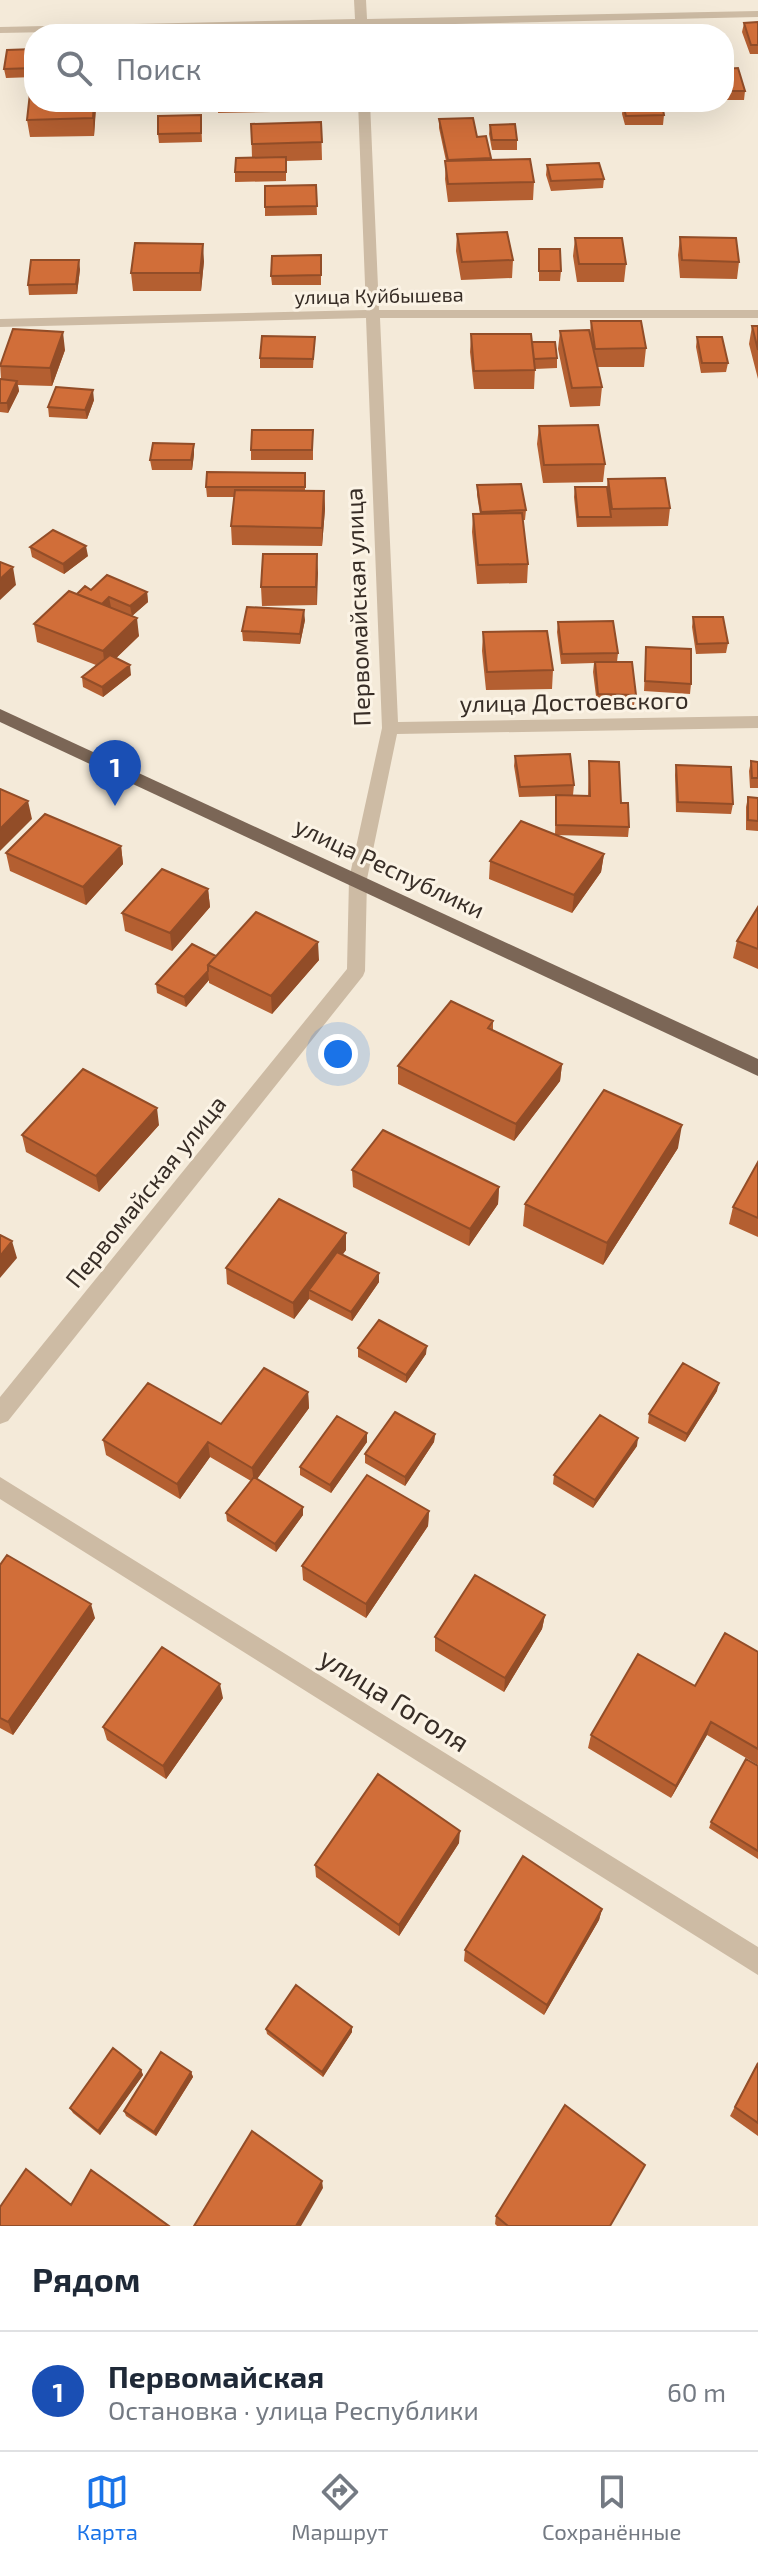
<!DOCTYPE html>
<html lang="ru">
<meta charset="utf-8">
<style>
body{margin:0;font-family:"Exo 2",sans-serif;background:#f6f6f7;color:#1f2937}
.you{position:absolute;left:338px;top:1054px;width:28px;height:28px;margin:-20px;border:6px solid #fff;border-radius:50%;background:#1a73e8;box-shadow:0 0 0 12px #1a73e833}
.badge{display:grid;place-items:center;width:52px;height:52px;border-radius:50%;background:#1a73e8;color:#fff;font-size:26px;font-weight:700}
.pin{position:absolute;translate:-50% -66px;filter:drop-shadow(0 2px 4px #0008)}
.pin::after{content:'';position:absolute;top:42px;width:28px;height:24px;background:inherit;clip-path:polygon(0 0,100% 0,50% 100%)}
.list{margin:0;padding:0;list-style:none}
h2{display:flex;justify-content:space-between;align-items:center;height:104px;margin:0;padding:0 32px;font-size:34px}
h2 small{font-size:26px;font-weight:400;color:#747a83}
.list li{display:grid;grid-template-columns:52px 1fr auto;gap:24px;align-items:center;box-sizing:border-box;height:120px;padding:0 32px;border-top:2px solid #e0e1e3}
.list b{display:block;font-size:30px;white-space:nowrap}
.list p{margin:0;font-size:26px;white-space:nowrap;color:#747a83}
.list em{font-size:26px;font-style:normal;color:#747a83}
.icon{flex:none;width:44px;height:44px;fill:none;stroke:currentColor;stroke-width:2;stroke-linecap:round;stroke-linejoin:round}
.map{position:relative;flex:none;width:758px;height:2226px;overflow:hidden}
.search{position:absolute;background:#fff;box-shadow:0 8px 32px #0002;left:24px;right:24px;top:24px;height:88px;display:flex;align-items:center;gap:20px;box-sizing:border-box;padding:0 28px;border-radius:32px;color:#747a83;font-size:30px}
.sheet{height:224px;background:#fff}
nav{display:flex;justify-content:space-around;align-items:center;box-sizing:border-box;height:112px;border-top:2px solid #e0e1e3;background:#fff;font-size:22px;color:#747a83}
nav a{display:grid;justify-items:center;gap:4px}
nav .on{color:#1a73e8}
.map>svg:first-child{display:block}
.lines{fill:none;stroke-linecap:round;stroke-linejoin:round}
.minor{fill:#cdbba4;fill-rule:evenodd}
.major{fill:#7b6656;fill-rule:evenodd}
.wall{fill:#b45f31}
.shaded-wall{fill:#924d28}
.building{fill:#d16e39;stroke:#924d28;stroke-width:2}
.labels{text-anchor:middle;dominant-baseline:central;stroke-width:6;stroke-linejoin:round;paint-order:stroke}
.far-street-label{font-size:20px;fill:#372d26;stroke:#fbf3e5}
.street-label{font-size:24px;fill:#372d26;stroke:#fbf3e5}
.near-street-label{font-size:28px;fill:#372d26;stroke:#fbf3e5}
</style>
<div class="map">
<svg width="758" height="2226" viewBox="0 0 758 2226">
<rect width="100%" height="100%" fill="#f4ead9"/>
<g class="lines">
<path class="minor" d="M354,0H366L367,19L758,11V17L367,26L368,34H356V26L0,33V27L355,19Z
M358,102H370L379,310H758V318H380L398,722L758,716V728L397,734L367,879L365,971L363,976L8,1421L0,1424V1397L347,969L349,879L382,728L366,318L0,327V319L366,310Z
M0,1477L758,1947V1975L0,1499Z"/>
<path class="major" d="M0,709L758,1059V1076L0,722Z"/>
</g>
<path class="wall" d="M758,22V54H750L742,32L744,23Z
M34,49V77L6,78L4,69Z
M724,69L745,91L744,100H724Z
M34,102H96L94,136L30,137L27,120Z
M218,102H272V112L218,113Z
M427,102H468L467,111L428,112Z
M623,105L664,115L663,125H625L622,114Z
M201,115L202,142L159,143L158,134Z
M439,119L477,137L491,158V160L534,182L533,200L448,202L445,179L446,161L439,128Z
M321,122L322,160L286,161V181L235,182V172L252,158L251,124Z
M490,125L517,140V150H492L489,134Z
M547,165L604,179L603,188L551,191L546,175Z
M316,185L317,215L265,216V186Z
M457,234L513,260L512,278L461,280L456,251Z
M680,237L739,262L737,279L680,278L678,255Z
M575,238L626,264L624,282H577L573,256Z
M539,249L561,271L560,281H539Z
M321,255V285H272L271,276Z
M204,261L201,291H133L131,273Z
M80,269L77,294L29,295L28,285Z
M591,321L646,348L644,367H597L602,387L600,406L570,407L558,349L560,331L590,334Z
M752,326H758V379L749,344Z
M471,334L532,342L557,358V368L535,369L534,389H474L470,352Z
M315,337L313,368H260V358Z
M697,337L728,363L726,372L701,373L696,347Z
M65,350L52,386L18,385L19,391L8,413L0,412V379H1L0,363Z
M94,400L87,419L49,417L48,407Z
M539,426L605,464L603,482L543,483L537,444Z
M313,430V460H251V450Z
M194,454L192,470H152L150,460Z
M305,473V491H324L325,509L322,546L232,545L231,526L235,497H207L206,487Z
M608,479L670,508L668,526L577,527L574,497L575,487H607Z
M477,485L526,510L525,520H522L528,564L527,583L477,584L472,532L473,514H480L477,495Z
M30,547L88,556L64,574L32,557Z
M317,554V605L262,606L261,587Z
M91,590L147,592L148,602L132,616L139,636L116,658L131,675L103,697L83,687L82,677L96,665L37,642L34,624L77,594Z
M693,617L728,643L726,653L696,654L692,627Z
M305,620L300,644L243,641L242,631Z
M558,622L618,653L617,662L636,695L634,705L597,704L593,672L594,663L561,664L557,632Z
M483,632L553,670L552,689L486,690L482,651Z
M646,647L691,684L690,694L644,691Z
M515,756L574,785L573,795L588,796L589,761L621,803L629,827L628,837L555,835L556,796L519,797L514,766Z
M751,761L758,762V788H750L749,771Z
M676,765L733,804L731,814L676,812L675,775Z
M748,797L758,798V831L746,830V807Z
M121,846L123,864L86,905L10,871L6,853Z
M604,854L601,872L572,913L489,879L490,861Z
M208,889L210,907L172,951L125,931L122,913Z
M758,907V969L733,958L737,941Z
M216,956L319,960L272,1014L209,983V980L186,1007L157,993L156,984Z
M493,1021V1030L562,1064L560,1081L514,1141L398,1084V1066Z
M159,1125L99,1192L26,1152L22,1135Z
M678,1148L603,1265L523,1226L525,1204Z
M758,1162V1237L729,1224L733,1207Z
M352,1170L499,1187L498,1204L469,1246L353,1187Z
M346,1250L342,1255L379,1282L352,1321L309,1299L294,1319L227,1284L226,1268Z
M358,1348L426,1354L406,1383L358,1357Z
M717,1391L685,1442L648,1423L649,1414Z
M308,1392L309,1408L257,1479L303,1515L276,1552L227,1521L226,1513L251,1481L210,1457L180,1499L106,1455L103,1440L221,1424Z
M367,1433V1442L331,1493L300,1475V1467Z
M435,1434L434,1442L405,1486L365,1463V1454Z
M637,1446L593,1508L553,1484L554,1475Z
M429,1511L428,1526L366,1618L303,1580L302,1566Z
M0,1565L95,1618L13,1735L0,1728Z
M545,1615L542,1629L504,1692L435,1651V1637Z
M758,1652V1765L707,1735L671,1798L588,1748L591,1735L695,1686Z
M223,1698L166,1779L107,1740L103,1727Z
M758,1766V1859L709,1828L711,1822Z
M459,1843L399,1936L316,1877L315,1865Z
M602,1909L599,1920L544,2015L464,1961L465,1950Z
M352,2027V2032L323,2077L267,2034L266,2029Z
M758,2062V2136L730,2116Z
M141,2070L143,2075L100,2135L73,2113L70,2108Z
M191,2072L193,2077L156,2136L126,2116L124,2111Z
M496,2216L610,2226H497L495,2224Z"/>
<path class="shaded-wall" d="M94,102H96V109L94,136L93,118Z
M203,244L204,261L201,291L200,273Z
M79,260L80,269L77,294L76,284Z
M63,332L65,350L52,386L50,368Z
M17,381L19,391L8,413L7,403Z
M93,390L94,400L87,419L85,410Z
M194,444V454L192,470L191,460Z
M324,491L325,509L322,546V528Z
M86,546L88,556L64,574L63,564Z
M317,554L318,573L317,605L316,587Z
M13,567L16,585L0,600V579Z
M147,592L148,602L132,616L130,606Z
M109,597L111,607L95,610Z
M304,610L305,620L300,644V634Z
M137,618L139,636L105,669L103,651Z
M130,665L131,675L103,697L102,687Z
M28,801L32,819L0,851V829Z
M121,846L123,864L86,905L83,887Z
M604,854L601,872L572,913L574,895Z
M208,889L210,907L172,951L170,933Z
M318,942L319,960L272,1014L271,996Z
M208,971L209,980L186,1007L184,997Z
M562,1064L560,1081L514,1141L516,1124Z
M157,1108L159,1125L99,1192L96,1176Z
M682,1125L678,1148L603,1265L607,1243Z
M499,1187L498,1204L469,1246L470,1229Z
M346,1233V1250L314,1293L309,1290V1299L294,1319L293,1303Z
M12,1241L17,1258L0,1278V1256Z
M379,1273V1282L352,1321L351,1312Z
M427,1346L426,1354L406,1383V1375Z
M719,1383L717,1391L685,1442L687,1434Z
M308,1392L309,1408L254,1483L252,1468Z
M367,1433V1442L331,1493L330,1485Z
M435,1434L434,1442L405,1486V1477Z
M638,1438L637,1446L593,1508L595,1500Z
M208,1442L210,1457L180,1499L177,1484Z
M303,1507V1515L276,1552L275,1544Z
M429,1511L428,1526L366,1618V1604Z
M91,1604L95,1618L13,1735L8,1722Z
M545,1615L542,1629L504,1692L505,1678Z
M220,1684L223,1698L166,1779L163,1766Z
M711,1722L707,1735L671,1798L676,1786Z
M460,1831L459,1843L399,1936V1925Z
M602,1909L599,1920L544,2015L547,2005Z
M352,2027V2032L323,2077L322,2072Z
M141,2070L143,2075L100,2135L98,2131Z
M191,2072L193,2077L156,2136L154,2132Z
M322,2181L323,2188L301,2226H296Z"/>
<path class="building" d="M758,22V45H751L744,23Z
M428,25H470L471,34H428Z
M610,32H641L642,34H611Z
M34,49V68L4,69L7,50Z
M738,68L745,91H724V69Z
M30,93H34V102H94L93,118L27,120Z
M218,102H271L218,103Z
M662,104L664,115L626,116L623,105Z
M201,115V133L158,134V116Z
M473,118L477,137L486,136L491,158L448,160L439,119Z
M321,122L322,142L252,144L251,124Z
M515,124L517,140H492L490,125Z
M286,157V172H235L236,158Z
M530,159L534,182L448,184L445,161Z
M599,163L604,179L551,181L547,165Z
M316,185L317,206L265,207V186Z
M507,232L513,260L462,262L457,234Z
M680,237L736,238L739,262L682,260Z
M575,238H622L626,264H579Z
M135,243L203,244L200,273H131Z
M539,249H560L561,271H539Z
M321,255V275L271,276L272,256Z
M31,260H79L76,284L28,285Z
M591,321H641L646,348L595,349Z
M752,326H758V350Z
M13,329L63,332L50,368L0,366Z
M589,330L602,387L572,388L560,331Z
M471,334H531L535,370L474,371Z
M262,336L315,337L313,359L260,358Z
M697,337H722L728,363H702Z
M532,342H555L557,358L534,359Z
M0,379L17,381L7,403H0Z
M56,387L93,390L85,410L48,407Z
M598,425L605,464L544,465L539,426Z
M252,430H313L312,450H251Z
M153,443L194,444L191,460H150Z
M207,472L305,473V487H206Z
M665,478L670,508L612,509L608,479Z
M521,484L526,510L481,512L477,485Z
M575,487H607L611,517H578Z
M235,490L324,491L322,528L231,526Z
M522,513L528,564L478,565L473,514Z
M53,530L86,546L63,564L30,547Z
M263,554H317L316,587H261Z
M0,562L13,567L0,579Z
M107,575L147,592L130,606L109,597L102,604L77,594L85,586L91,590Z
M69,591L137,618L103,651L34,624Z
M247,607L304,610L300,634L242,631Z
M693,617H723L728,643L697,644Z
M613,621L618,653L562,654L558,622Z
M547,631L553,670L487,672L483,632Z
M646,647L691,649V684L645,681Z
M110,655L130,665L102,687L82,677Z
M595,662H632L636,695L598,694Z
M570,754L574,785L520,787L515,756Z
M589,761L619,762L621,803H628L629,827L556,825V795L590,796Z
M751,761L758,762V778H752Z
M676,765L731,767L733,804L678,802Z
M0,789L28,801L0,829Z
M748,797L758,798V821L748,820Z
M45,814L121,846L83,887L6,853Z
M521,821L604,854L574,895L490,861Z
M162,869L208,889L170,933L122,913Z
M758,907V949L737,941Z
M256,912L318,942L271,996L208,965Z
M192,944L216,956L208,965V971L184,997L156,984Z
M451,1001L493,1021L488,1028L562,1064L516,1124L398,1066Z
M83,1069L157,1108L96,1176L22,1135Z
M604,1090L682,1125L607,1243L525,1204Z
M383,1130L499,1187L470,1229L352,1170Z
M758,1162V1218L733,1207Z
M279,1199L346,1233L293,1303L226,1268Z
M0,1235L12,1241L0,1256Z
M337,1252L379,1273L351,1312L309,1290Z
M379,1320L427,1346L406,1375L358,1348Z
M683,1363L719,1383L687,1434L649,1414Z
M264,1368L308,1392L252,1468L208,1442L177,1484L103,1440L148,1383L221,1424Z
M395,1412L435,1434L405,1477L365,1454Z
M600,1415L638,1438L595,1500L554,1475Z
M337,1416L367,1433L330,1485L300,1467Z
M367,1475L429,1511L366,1604L302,1566Z
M254,1477L303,1507L275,1544L226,1513Z
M7,1555L91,1604L8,1722L0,1718V1565Z
M475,1575L545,1615L505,1678L435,1637Z
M725,1633L758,1652V1749L711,1722L676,1786L591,1735L638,1654L695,1686Z
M162,1647L220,1684L163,1766L103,1727Z
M746,1759L758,1766V1851L711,1822Z
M378,1774L460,1831L399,1925L315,1865Z
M523,1856L602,1909L547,2005L465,1950Z
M296,1985L352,2027L322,2072L266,2029Z
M113,2048L141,2070L98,2131L70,2108Z
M161,2052L191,2072L154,2132L124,2111Z
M758,2063V2123L735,2107Z
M565,2105L645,2165L610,2226H508L496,2216Z
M252,2131L322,2181L296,2226H194Z
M26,2169L71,2205L91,2170L169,2226H0V2207Z"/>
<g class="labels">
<g class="far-street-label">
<text transform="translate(379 295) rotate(-1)">улица Куйбышева</text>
</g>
<g class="street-label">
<text transform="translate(357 607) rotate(-92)">Первомайская улица</text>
<text transform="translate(574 701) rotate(-1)">улица Достоевского</text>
<text transform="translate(390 867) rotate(25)">улица Республики</text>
<text transform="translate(145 1191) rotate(-51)">Первомайская улица</text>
</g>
<g class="near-street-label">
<text transform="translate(395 1699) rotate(32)">улица Гоголя</text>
</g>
</g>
</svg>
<div class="you"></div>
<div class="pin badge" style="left:115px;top:806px;background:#1a4fb4">1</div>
<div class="search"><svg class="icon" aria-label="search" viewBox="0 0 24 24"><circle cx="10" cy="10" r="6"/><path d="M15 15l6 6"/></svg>Поиск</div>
</div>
<section class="sheet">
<h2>Рядом<small></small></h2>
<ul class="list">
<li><span class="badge" style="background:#1a4fb4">1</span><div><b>Первомайская</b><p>Остановка · улица Республики</p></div><em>60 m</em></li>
</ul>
</section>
<nav>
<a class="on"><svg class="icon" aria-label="map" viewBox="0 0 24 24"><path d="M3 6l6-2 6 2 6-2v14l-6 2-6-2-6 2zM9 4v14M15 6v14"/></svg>Карта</a>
<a><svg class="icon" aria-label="directions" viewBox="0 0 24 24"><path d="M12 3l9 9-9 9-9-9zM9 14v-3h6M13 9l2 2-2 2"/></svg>Маршрут</a>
<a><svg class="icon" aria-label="saved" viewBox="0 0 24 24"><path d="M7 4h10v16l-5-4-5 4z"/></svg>Сохранённые</a>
</nav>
